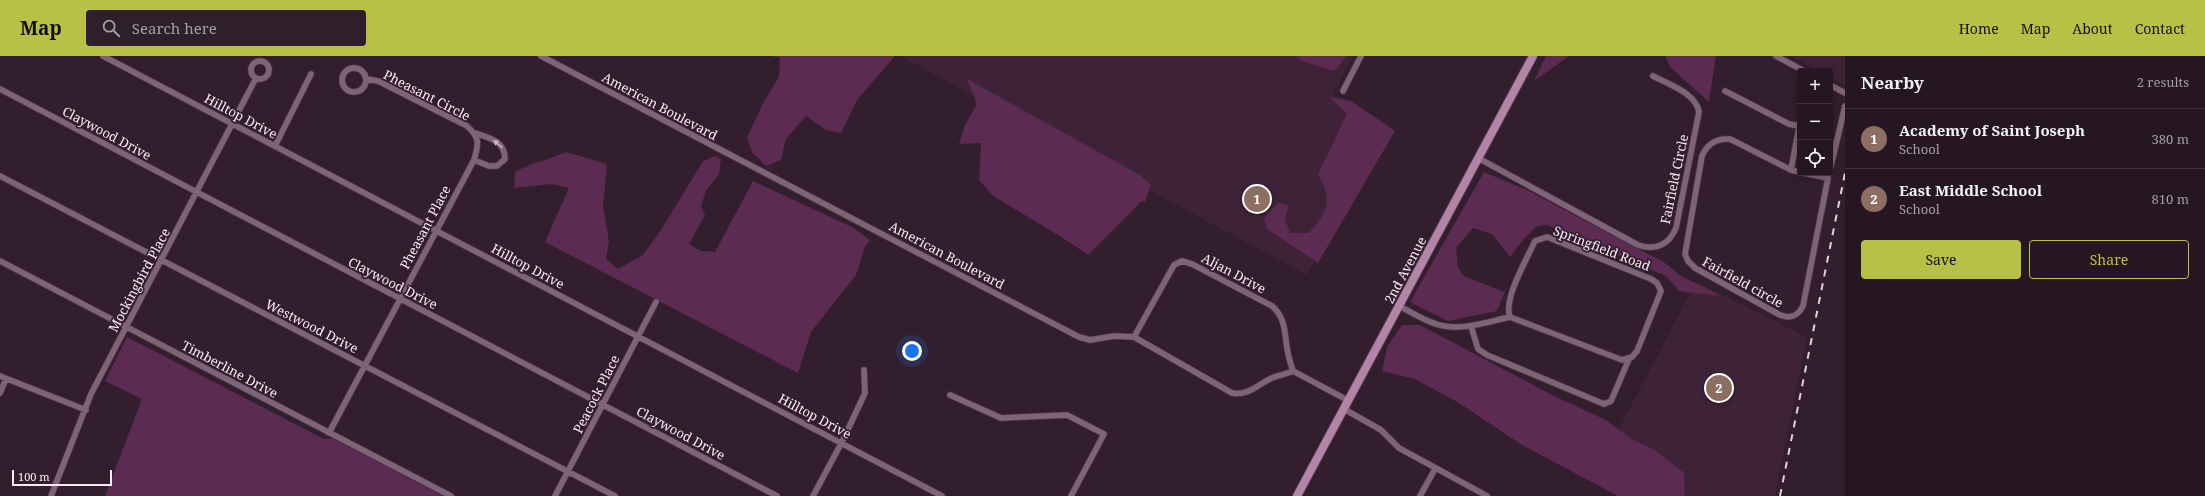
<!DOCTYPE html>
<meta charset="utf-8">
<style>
body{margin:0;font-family:"Noto Serif",serif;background:#2e1f2a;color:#f1f3f6}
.controls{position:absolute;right:12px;top:12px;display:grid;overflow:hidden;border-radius:4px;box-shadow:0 2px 10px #0003}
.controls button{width:36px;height:36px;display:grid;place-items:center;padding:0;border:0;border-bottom:1px solid #423540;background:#261622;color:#f1f3f6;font:20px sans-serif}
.scale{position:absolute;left:12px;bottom:10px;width:100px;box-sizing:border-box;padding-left:4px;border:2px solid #faebf6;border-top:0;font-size:11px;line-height:14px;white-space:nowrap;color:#faebf6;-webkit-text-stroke:3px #331e2e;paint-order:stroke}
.you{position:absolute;left:912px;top:295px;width:14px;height:14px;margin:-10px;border:3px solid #fff;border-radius:50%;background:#1a73e8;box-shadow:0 0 0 6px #1a73e833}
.badge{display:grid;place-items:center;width:26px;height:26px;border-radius:50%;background:#b9c046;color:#fff;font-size:13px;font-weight:700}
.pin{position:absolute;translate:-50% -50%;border:2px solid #fff;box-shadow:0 1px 4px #0006}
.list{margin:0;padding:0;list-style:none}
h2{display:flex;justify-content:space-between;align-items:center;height:52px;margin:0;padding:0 16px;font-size:17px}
h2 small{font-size:13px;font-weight:400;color:#a49fa5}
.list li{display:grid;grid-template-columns:26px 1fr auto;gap:12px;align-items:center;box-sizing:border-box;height:60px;padding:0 16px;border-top:1px solid #423540}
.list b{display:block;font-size:15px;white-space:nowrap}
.list p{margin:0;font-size:13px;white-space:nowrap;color:#a49fa5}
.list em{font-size:13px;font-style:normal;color:#a49fa5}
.actions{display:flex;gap:8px;padding:12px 16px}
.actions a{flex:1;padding:9px 0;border:1px solid #b9c046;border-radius:4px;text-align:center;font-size:14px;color:#b9c046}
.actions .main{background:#b9c046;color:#111}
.icon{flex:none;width:22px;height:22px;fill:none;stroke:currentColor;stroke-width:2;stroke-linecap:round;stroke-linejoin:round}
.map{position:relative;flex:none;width:1845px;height:440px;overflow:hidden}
header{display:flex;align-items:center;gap:24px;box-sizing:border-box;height:56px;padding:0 20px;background:#b9c046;color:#111}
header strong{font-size:19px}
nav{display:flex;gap:22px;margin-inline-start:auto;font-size:14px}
.search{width:280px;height:36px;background:#2e1f2a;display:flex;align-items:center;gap:10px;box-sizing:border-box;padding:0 14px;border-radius:4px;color:#a49fa5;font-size:15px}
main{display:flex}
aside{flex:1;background:#261622}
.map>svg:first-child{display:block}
.built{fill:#3e2338}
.green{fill:#5b2b51}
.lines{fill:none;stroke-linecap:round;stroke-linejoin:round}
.street-casing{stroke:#4f3b4a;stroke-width:7}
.secondary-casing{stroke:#4f3b4a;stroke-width:10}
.street{stroke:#7f6378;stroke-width:5.5}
.secondary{stroke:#b285a6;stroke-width:8}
.rail{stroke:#e2d2dd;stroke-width:2;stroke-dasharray:7 7;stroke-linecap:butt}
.oneway{fill:#c9b5c4}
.labels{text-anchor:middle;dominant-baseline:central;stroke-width:3.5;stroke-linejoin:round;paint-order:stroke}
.street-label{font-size:13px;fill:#faebf6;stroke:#331e2e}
</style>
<header>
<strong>Map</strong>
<div class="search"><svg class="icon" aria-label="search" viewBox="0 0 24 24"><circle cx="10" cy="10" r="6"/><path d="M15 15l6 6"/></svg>Search here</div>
<nav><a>Home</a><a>Map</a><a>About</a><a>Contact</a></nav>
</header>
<main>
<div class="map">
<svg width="1845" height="440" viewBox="0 0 1845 440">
<rect width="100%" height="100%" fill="#331e2e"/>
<path class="built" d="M900,0H1353L1333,38L1389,68L1307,219Z
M1791,0H1845V29L1830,21V15H1819Z
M1696,226L1807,281L1775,440H1675L1685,420L1613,384Z"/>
<path class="green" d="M772,0H895L857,44L841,77L826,74L806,60L786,83L781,104L766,110L752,96L747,82L764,45L779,21L780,2Z
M1295,0H1347L1334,15L1302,5Z
M1546,0H1569L1534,25Z
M1665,0H1716L1709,46L1671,12Z
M967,23L1140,119L1151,129L1145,146L1142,145L1088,199L1066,184L993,140L979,124L981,87L959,88L965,69L977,48Z
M1329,41L1351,45L1395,75L1318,207L1267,173L1264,162L1278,147L1289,149L1285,163L1290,177H1309C1328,154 1333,146 1318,118L1347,58Z
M566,96L607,108L603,149L609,186L606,203L618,213L643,199L661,174L703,105L715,100L721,103L719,118L706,135L701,150L705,159L689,188L701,195L715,196L753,125L852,171L870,184L865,191L856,219L811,276L798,317L545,186L569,132L551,128L514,132L515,116C530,107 549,104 566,96Z
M1484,116L1531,136L1665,207L1681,220L1721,240L1679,235L1666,220L1547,169L1537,170L1523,184L1510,201L1492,178L1473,172L1456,192L1458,211L1464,220L1505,236L1497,255L1448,265L1410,246Z
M1402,269H1420L1554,340L1606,364L1630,382L1655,394L1684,417L1685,440H1618L1522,389L1459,347L1415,323L1382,315L1387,291Z
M127,281L324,383L332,382L443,440H105L142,343L105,325Z"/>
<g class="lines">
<defs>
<path id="street" d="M103,0L942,440
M541,0L1079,281L1090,284L1114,280L1134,281L1232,337C1249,340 1258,328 1272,322C1279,319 1287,318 1293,315L1349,345
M1776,0L1804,15
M251 14a9 9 0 1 1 18 0a9 9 0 1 1-18 0Z
M342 24a12 12 0 1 1 24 0a12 12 0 1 1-24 0Z
M1830,29L1845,37
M0,33L777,440
M1343,35L1361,0
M1725,35L1789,68L1799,70
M275,90L311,18
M1478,102L1638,189C1655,195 1669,189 1676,172L1699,56C1696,37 1668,28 1653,20
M474,104L489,110H497L505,103C505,85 490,82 475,77
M1791,114L1800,66
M1830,114L1845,50
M1800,116L1791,114L1730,83C1717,82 1707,88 1702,100L1685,198L1688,205L1695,212L1780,259C1791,263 1798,260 1803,250L1828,122L1804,117
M0,120L615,440
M0,205L451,440
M1399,250C1411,256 1423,264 1436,268C1459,276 1487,266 1510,261C1503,243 1527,203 1535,185L1547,181L1651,223L1657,227L1661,235L1637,295L1632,301L1622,304L1510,261
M1471,270L1478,293L1487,299L1604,348L1611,345L1629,303
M1134,281L1174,209L1182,205L1192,208L1272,250C1287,263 1284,279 1288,297C1289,303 1291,309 1293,315
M0,320L86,354
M0,337L6,323
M950,339L1001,362L1067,359L1104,378L1071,440
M1344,353L1381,374L1399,392L1487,440
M329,377L474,104C479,87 480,82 467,70L378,25L367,23
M51,440L91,338L256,22
M555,440L656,246
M813,440L842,386L865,337L864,314
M1420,440L1435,413"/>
<path id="secondary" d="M1297,440L1533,0"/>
</defs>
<use href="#street" class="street-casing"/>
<use href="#secondary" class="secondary-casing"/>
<use href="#street" class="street"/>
<use href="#secondary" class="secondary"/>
<path class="rail" d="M1780,440L1845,117"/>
</g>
<defs><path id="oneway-solid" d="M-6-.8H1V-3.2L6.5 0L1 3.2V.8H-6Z"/></defs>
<use class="oneway" href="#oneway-solid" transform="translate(498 88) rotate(-139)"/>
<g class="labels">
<g class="street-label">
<text transform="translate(427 39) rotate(27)">Pheasant Circle</text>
<text transform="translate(660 50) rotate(28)">American Boulevard</text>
<text transform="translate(241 60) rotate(28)">Hilltop Drive</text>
<text transform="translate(107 77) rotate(28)">Claywood Drive</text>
<text transform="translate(1674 123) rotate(-78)">Fairfield Circle</text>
<text transform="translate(425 171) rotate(-62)">Pheasant Place</text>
<text transform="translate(1602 192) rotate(21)">Springfield Road</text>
<text transform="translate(947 199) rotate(28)">American Boulevard</text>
<text transform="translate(528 210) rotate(28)">Hilltop Drive</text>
<text transform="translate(1405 214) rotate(-62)">2nd Avenue</text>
<text transform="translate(1234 217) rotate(28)">Aljan Drive</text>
<text transform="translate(139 224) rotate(-62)">Mockingbird Place</text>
<text transform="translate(1743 226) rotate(29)">Fairfield circle</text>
<text transform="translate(393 227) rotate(27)">Claywood Drive</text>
<text transform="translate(312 270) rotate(27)">Westwood Drive</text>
<text transform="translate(230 313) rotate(28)">Timberline Drive</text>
<text transform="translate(596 338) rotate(-63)">Peacock Place</text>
<text transform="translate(815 360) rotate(28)">Hilltop Drive</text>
<text transform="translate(681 377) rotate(28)">Claywood Drive</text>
</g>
</g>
</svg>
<div class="controls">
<button>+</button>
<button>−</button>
<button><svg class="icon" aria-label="locate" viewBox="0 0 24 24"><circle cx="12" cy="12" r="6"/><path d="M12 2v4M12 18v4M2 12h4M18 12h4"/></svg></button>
</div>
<div class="scale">100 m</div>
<div class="you"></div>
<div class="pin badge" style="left:1257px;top:143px;background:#8d6e63">1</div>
<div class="pin badge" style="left:1719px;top:332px;background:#8d6e63">2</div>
</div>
<aside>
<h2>Nearby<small>2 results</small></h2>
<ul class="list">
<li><span class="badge" style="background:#8d6e63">1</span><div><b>Academy of Saint Joseph</b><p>School</p></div><em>380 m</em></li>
<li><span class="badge" style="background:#8d6e63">2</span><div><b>East Middle School</b><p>School</p></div><em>810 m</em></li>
</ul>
<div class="actions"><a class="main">Save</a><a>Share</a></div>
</aside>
</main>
